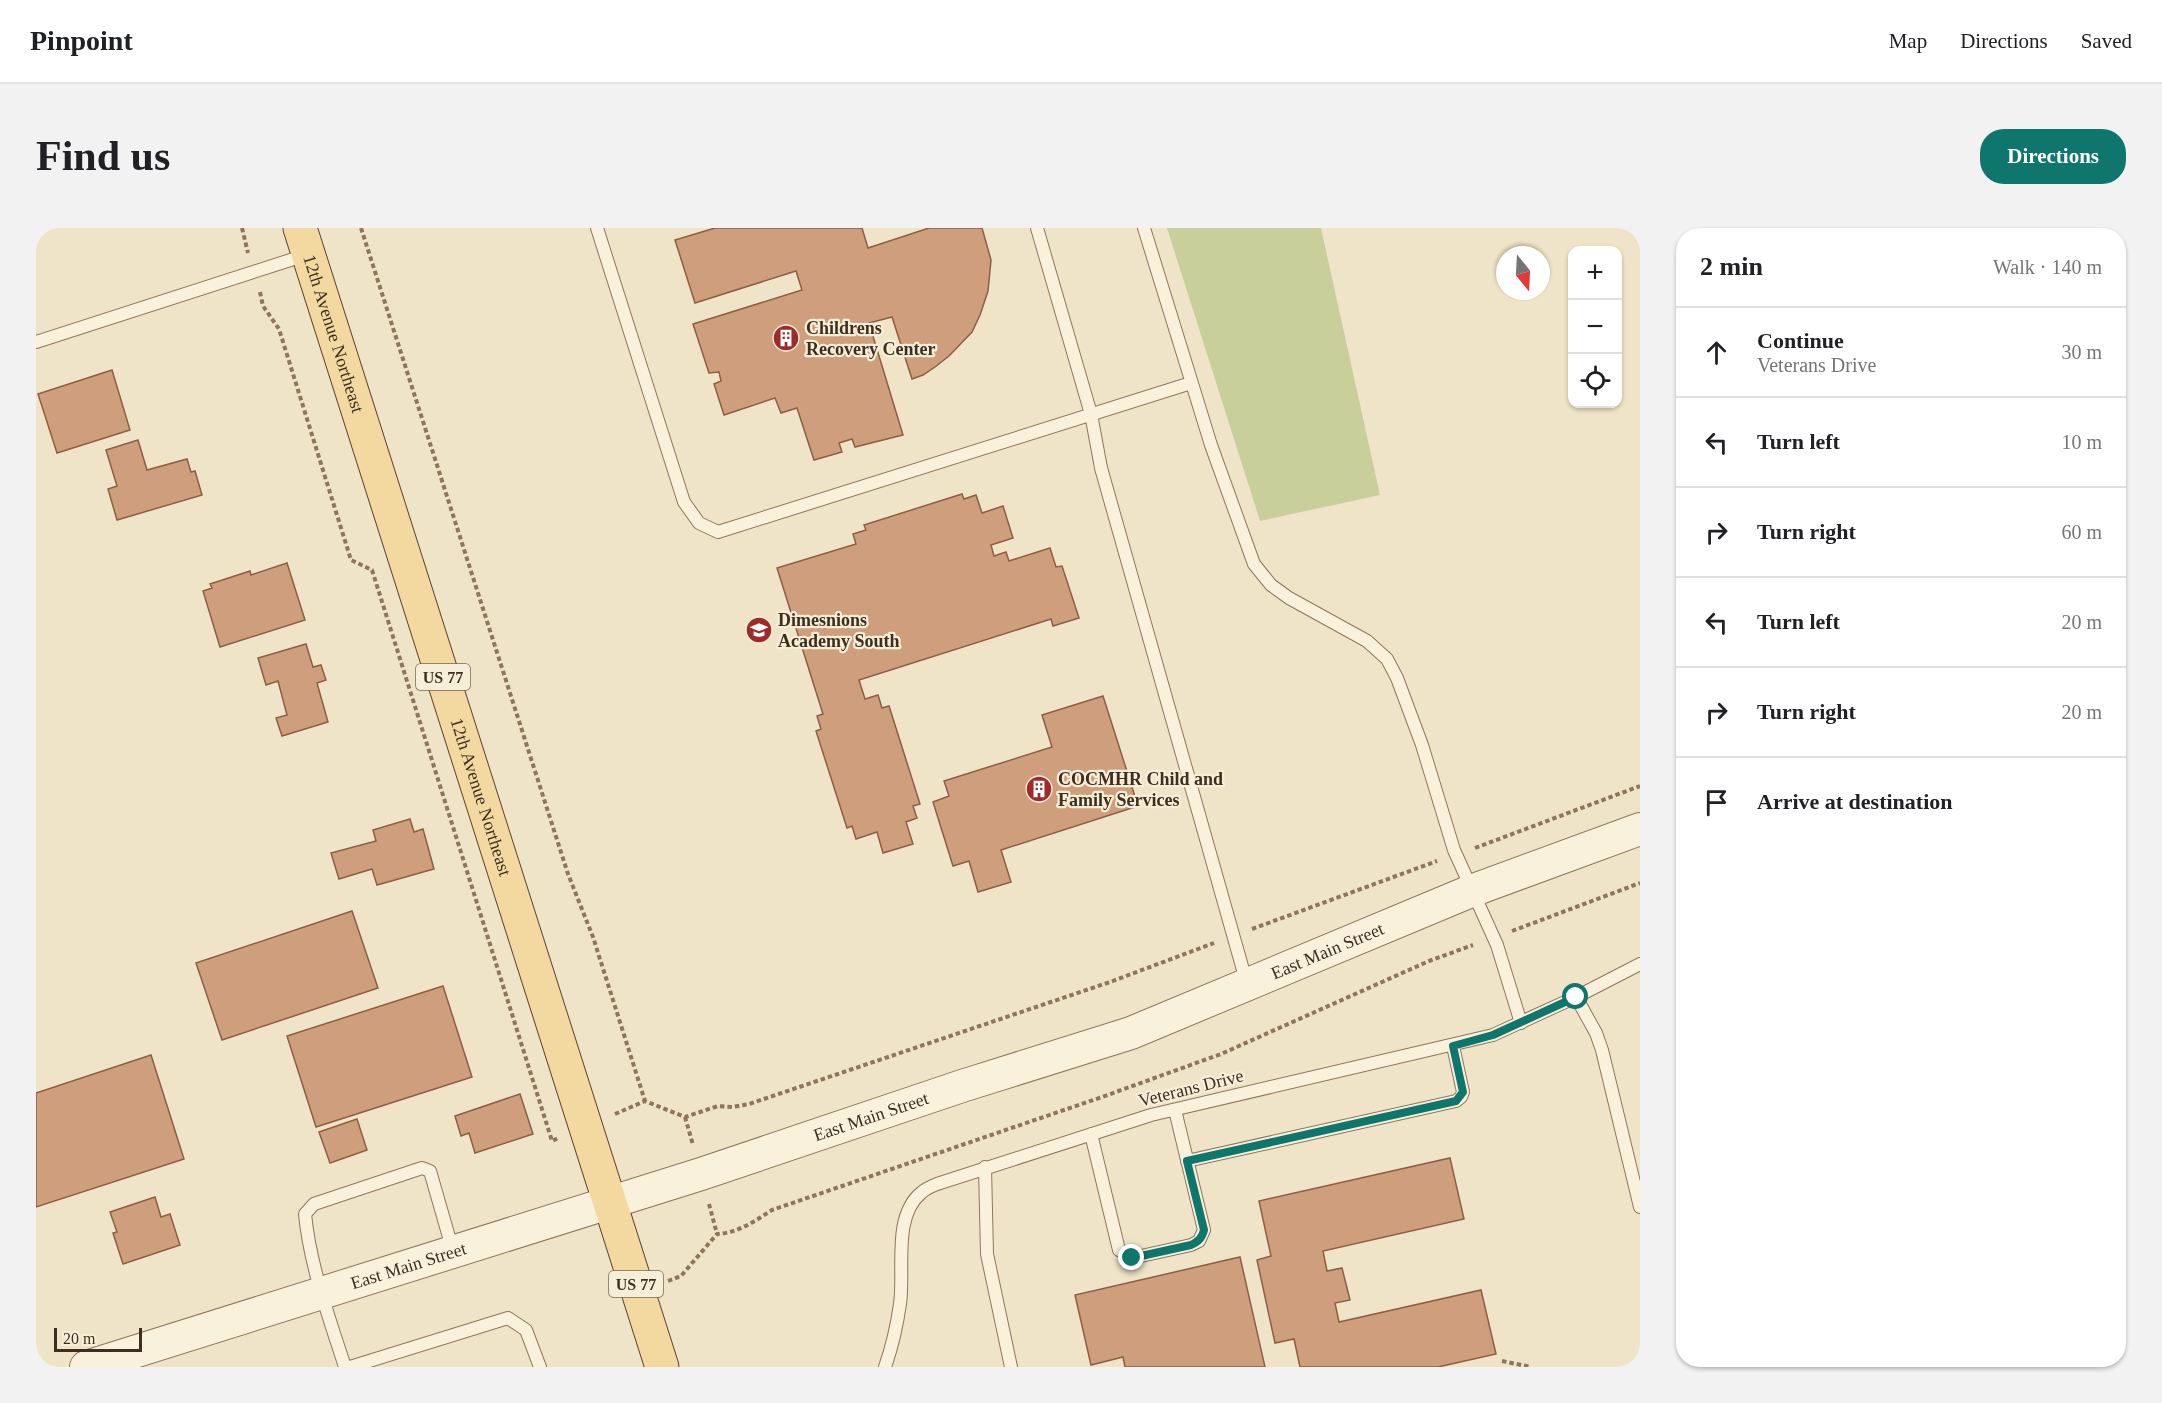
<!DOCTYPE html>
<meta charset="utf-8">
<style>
body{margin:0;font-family:"Times New Roman",serif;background:#f2f2f2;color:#202124}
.controls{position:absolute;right:18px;top:18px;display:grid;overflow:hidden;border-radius:12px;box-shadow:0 2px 4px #0004}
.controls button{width:54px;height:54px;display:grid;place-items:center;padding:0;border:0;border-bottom:2px solid #e0e0e0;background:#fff;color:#202124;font:30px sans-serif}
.compass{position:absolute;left:1460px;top:18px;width:54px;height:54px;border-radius:50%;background:#fff;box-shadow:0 2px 4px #0004;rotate:162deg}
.scale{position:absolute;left:18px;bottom:15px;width:88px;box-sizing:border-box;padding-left:6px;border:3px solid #3d2e20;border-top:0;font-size:16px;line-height:21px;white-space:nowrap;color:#3d2e20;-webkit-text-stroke:4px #f7eed8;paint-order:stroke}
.stop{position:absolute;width:18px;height:18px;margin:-14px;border:4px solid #0f766e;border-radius:50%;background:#fff}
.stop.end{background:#0f766e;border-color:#fff;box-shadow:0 2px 6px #0008}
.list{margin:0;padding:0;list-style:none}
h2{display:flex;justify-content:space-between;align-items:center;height:78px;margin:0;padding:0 24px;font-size:26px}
h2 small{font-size:20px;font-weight:400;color:#757577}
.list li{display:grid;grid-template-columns:39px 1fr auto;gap:18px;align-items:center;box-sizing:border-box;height:90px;padding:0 24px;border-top:2px solid #e0e0e0}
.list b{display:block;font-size:22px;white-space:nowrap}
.list p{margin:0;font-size:20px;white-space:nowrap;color:#757577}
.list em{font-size:20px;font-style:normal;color:#757577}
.icon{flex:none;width:33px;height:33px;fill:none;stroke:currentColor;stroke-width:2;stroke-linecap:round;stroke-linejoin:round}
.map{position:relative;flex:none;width:1604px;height:1139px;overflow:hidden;border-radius:24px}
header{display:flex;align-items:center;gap:36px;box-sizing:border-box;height:84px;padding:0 30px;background:#fff;border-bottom:2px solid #e0e0e0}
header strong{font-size:28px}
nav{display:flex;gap:33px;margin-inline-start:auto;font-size:21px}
.intro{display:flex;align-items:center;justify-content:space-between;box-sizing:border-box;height:144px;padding:0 36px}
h1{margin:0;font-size:42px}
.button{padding:15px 27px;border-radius:24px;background:#0f766e;color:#fff;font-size:21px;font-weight:700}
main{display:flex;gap:36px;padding:0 36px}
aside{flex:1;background:#fff;border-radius:24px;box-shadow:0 2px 4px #0004}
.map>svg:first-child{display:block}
.green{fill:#c9cf9b}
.building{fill:#cf9f7d;stroke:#8d5f41;stroke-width:1.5}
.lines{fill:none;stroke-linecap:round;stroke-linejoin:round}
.service-casing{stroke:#8d765c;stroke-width:14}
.tertiary-casing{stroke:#8d765c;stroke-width:34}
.primary-casing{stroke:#5b4430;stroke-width:35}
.path{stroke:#8d765c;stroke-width:4;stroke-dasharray:4.5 3;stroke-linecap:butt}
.service{stroke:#faf1dc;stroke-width:12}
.tertiary{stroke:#faf1dc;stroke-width:32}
.primary{stroke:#f3d9a0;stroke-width:33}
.route{stroke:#0f766e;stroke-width:8}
.labels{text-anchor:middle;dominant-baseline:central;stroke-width:4.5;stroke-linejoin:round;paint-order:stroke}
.shield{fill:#f7eed8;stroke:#756857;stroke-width:1.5}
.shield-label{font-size:16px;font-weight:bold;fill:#3d2e20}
.poi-label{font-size:18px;font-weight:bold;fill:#3d2e20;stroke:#f7eed8;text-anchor:start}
.street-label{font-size:18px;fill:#3d2e20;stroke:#f7eed8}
</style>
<header>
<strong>Pinpoint</strong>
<nav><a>Map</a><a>Directions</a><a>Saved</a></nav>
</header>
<div class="intro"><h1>Find us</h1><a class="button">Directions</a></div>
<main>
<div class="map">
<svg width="1604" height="1139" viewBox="0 0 1604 1139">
<rect width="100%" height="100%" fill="#f0e4c8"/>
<path class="green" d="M1131,0H1285L1344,267L1224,293Z"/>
<path class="building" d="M679,0H826L832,20L893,0H946L955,32L952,63L944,87L936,104L913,128L899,139L887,147L876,151L856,89L833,95L867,207L819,219L816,211L803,215L806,224L778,232L761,180L745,185L739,170L688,187L678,156L685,153L683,144L673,145L657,96L766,62L760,43L659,75L639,12Z
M76,142L94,202L21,225L2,166Z
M102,212L111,242L151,231L155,244L159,243L166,267L81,292L72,261L81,258L70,222Z
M926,266L928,271L940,267L946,285L967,278L977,310L955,317L958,328L970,324L973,333L1014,320L1020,339L1026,338L1043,390L1017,398L1015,391L823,452L829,471L842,467L846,480L853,478L884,576L877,578L881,590L870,594L877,616L847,625L841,604L820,611L816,598L811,600L780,503L785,501L781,488L787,486L741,340L820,316L817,306L830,302L828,297Z
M251,335L269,392L184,419L167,363L176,360L174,356L214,343L215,347Z
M270,416L277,439L285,437L290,452L281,455L292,494L246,508L240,490L251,487L242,453L230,457L222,430Z
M1067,468L1102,578L965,622L975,654L942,664L933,633L917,638L897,574L913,568L908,553L1016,519L1006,487Z
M374,591L378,604L387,601L398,641L341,657L336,641L303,651L295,625L340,613L337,602Z
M316,683L342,760L186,812L160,735Z
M407,758L436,849L280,899L251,808Z
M115,827L148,931L0,979V865Z
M484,866L497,906L439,925L433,905L425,908L419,888Z
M321,891L331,922L294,935L283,904Z
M1414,930L1428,991L1287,1023L1291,1043L1306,1040L1314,1072L1299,1075L1303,1094L1445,1062L1460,1126L1402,1139H1264L1258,1111L1239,1115L1221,1032L1235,1028L1223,973Z
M119,969L125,989L134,986L144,1017L87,1036L77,1005L81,1004L74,984Z
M1204,1029L1229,1139H1089L1087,1129L1055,1137L1039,1067Z"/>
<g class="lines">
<defs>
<path id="service" d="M561,0L648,274L663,295L682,304L1155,155
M1001,0L1055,186L1065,240L1211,756
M1108,0L1175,217L1218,336L1235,357L1253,370L1331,413L1351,431L1361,450L1386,517L1418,622L1461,717L1485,795
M0,114L270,27
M1540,769L1560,805L1566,822L1604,979
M1055,906L1083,1022L1096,1030L1155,1017L1163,1013L1168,1002L1139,882
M1151,933L1420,873L1425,869L1427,864L1417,818
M949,939L951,1026L975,1139
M309,1139C293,1089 274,1038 269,986L278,976L386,940L394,943L417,1023
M314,1139L472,1090L490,1102L504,1139
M849,1139C856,1119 861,1097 864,1076C869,1043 856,989 885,965C889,961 896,958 901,956L1115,887L1457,807L1540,769L1604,736"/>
<g id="tertiary">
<path id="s1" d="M50,1139L665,946L926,858L1095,805L1435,663L1604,601"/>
</g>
<g id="primary">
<path id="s2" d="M264,0L626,1139"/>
</g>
</defs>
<use href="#service" class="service-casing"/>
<use href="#tertiary" class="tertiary-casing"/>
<use href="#primary" class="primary-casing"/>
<path class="path" d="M206,0L212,25
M325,0L532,646L557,709L609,873
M224,64L227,78L243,101L315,332L336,342L516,913L522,910
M1439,620L1604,558
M1216,701L1401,633
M1476,703L1604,655
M579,886L609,873L649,889L682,878L696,879L713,876L1074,754L1178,715
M649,889L657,917
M673,976L681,1006
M632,1053L645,1048L681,1006C702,1005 719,993 736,982L1066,869L1185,826L1393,733L1437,717
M1466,1133L1495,1139"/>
<use href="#service" class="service"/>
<use href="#tertiary" class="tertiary"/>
<use href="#primary" class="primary"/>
</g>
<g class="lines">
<path class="route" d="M1096,1030L1155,1017C1163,1013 1166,1010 1168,1002L1151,933L1420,873L1427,864L1417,818L1457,807L1540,769"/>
</g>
<defs>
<symbol id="building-disc" viewBox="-11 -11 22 22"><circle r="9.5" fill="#9e2a2b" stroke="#f7eed8"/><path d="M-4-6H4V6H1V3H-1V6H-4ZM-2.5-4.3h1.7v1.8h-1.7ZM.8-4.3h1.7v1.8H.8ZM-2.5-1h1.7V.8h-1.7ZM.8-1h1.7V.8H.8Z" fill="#fff"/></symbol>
<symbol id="school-disc" viewBox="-11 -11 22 22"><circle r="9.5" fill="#9e2a2b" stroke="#f7eed8"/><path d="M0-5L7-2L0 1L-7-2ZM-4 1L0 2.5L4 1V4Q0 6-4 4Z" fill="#fff"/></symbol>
</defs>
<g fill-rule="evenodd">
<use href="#building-disc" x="735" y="95" width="30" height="30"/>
<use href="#school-disc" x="708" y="387" width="30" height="30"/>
<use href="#building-disc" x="988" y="546" width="30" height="30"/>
</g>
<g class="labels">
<g class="shield">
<rect x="380" y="436" width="54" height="26" rx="4.5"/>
<rect x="573" y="1043" width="54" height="26" rx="4.5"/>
</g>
<g class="shield-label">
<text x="407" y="449">US 77</text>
<text x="600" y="1056">US 77</text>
</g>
<g class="poi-label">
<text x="770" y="100">Childrens<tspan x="770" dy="21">Recovery Center</tspan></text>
<text x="742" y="392">Dimesnions<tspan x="742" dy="21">Academy South</tspan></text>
<text x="1022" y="551">COCMHR Child and<tspan x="1022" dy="21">Family Services</tspan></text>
</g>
<g class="street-label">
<text stroke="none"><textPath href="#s2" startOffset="111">12th Avenue Northeast</textPath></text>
<text stroke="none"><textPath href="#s2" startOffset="597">12th Avenue Northeast</textPath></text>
<text stroke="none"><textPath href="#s1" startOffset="1310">East Main Street</textPath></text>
<text transform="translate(1155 860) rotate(-14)">Veterans Drive</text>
<text stroke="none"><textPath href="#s1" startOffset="824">East Main Street</textPath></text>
<text stroke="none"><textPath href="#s1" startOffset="338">East Main Street</textPath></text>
</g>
</g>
</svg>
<div class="controls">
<button>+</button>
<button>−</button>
<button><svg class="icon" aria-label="locate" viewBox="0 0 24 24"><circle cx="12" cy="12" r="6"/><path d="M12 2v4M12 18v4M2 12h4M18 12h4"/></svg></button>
</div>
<svg class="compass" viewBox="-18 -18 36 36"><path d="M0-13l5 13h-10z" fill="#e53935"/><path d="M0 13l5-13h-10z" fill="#757577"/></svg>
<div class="scale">20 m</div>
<div class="stop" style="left:1540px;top:769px"></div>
<div class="stop end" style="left:1096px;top:1030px"></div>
</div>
<aside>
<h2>2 min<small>Walk · 140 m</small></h2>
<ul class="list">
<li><svg class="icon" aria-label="ahead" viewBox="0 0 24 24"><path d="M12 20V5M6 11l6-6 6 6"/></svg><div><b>Continue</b><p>Veterans Drive</p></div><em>30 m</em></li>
<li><svg class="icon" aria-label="left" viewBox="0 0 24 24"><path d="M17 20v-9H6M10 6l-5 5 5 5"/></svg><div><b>Turn left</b></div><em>10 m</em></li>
<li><svg class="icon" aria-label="right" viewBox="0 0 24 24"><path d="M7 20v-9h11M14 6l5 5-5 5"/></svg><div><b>Turn right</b></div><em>60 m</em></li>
<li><svg class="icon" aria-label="left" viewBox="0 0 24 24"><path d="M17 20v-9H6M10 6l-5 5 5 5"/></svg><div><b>Turn left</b></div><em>20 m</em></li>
<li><svg class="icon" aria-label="right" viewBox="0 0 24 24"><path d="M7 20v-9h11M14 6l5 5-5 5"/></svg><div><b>Turn right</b></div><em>20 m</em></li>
<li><svg class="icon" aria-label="arrive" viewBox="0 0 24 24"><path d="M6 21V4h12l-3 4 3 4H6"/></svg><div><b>Arrive at destination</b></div></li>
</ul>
</aside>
</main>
